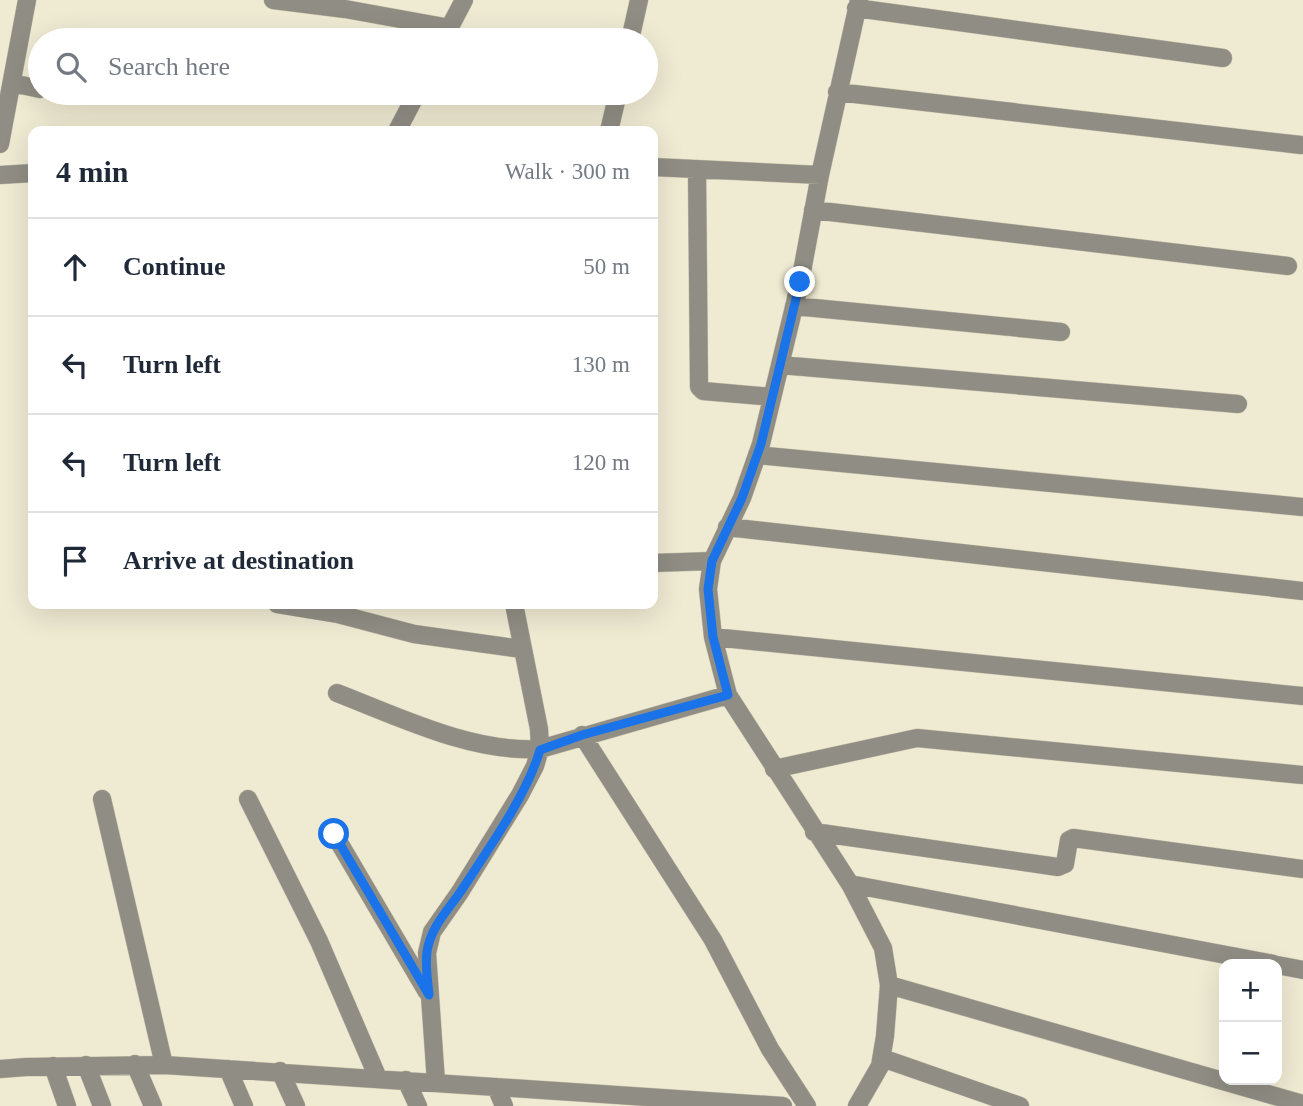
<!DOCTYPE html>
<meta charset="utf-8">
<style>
body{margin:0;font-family:"Times New Roman",serif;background:#f6f6f7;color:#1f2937}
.controls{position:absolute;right:21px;bottom:21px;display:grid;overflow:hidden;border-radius:14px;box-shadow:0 7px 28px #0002}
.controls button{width:63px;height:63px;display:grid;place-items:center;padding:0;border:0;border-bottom:2px solid #e0e1e3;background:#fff;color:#1f2937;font:35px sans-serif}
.stop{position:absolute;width:21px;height:21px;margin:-16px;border:5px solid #1a73e8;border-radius:50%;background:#fff}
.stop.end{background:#1a73e8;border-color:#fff;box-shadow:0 2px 7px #0008}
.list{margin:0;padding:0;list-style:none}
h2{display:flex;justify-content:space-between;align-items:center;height:91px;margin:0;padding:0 28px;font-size:30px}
h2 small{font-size:23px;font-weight:400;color:#747a83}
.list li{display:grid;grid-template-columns:46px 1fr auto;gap:21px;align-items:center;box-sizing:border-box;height:98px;padding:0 28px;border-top:2px solid #e0e1e3}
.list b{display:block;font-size:26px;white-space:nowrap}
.list em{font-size:23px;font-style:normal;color:#747a83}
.icon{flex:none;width:38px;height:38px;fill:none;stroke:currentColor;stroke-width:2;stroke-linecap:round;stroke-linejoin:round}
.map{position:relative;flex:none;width:1303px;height:1106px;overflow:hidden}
.search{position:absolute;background:#fff;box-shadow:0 7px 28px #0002;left:28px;top:28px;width:630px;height:77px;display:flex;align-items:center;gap:18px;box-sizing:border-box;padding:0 24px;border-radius:38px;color:#747a83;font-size:26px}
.panel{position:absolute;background:#fff;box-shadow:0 7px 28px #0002;left:28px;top:126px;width:630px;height:483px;border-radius:14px}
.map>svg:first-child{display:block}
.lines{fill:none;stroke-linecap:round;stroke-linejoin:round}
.street-casing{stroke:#c9c4af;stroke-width:19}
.street{stroke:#908e84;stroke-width:18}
.route{stroke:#1a73e8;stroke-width:9}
</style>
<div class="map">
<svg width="1303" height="1106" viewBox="0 0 1303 1106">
<rect width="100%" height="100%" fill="#efead2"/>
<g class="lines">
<defs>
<path id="street" d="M273,0L345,9L450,28
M856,8L1223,58
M443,40L464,0
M630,40L639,0
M12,83L40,89
M837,92L1301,145
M56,93L68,95L77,93
M397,131L417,93
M609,131L618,93
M0,144L27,0
M653,167L820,175
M697,169L699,387L703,391L772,397
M0,175L33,173
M813,210L1288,266
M794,306L1061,332
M780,365L1238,404
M757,455L1303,507
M727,527L1303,591
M653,563L712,561
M277,604L338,614L414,634L522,649
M713,637L1303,696
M337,693C399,717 472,753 540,749L728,695
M582,735L713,940L770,1049L807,1106
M774,769L917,738L1303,775
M102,799L164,1065
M248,799L319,941L378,1078
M814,832L1058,867L1065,864L1069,840L1073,838L1303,869
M334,834L427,992
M850,884L1274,964
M1277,965L1303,970
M889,985L1303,1104
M882,1058L1020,1106
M135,1064L153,1106
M86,1065L102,1106
M53,1066L67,1106
M0,1069L26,1067L164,1065L783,1106
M228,1069L244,1106
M280,1071L296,1106
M406,1080L418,1106
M436,1082L427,953L432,932L460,892L520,795L535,766L540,749L539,729L514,604
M496,1087L504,1106
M857,1106L880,1066L885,1036L889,985L883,948L850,884L728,695L713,637L708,589L712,561L742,498L761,444L800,282L820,175L859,0"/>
</defs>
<use href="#street" class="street-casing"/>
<use href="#street" class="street"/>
</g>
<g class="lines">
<path class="route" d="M334,834L429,995C428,982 425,966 427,952C430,928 448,910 461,891C487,851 527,795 540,750L582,735L728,695L713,637L708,589L712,561L742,498L761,444L800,282"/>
</g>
</svg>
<div class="controls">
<button>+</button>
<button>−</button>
</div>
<div class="stop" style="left:334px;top:834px"></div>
<div class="stop end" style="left:800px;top:282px"></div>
<div class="search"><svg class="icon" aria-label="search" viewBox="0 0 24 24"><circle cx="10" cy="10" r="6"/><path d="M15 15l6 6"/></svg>Search here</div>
<section class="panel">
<h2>4 min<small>Walk · 300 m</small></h2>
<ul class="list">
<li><svg class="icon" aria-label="ahead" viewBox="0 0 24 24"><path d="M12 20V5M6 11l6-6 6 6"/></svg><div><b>Continue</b></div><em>50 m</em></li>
<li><svg class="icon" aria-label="left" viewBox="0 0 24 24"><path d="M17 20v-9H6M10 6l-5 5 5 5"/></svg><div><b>Turn left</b></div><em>130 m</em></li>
<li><svg class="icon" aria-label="left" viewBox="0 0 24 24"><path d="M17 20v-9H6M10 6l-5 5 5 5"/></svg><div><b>Turn left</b></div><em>120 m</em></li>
<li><svg class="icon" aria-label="arrive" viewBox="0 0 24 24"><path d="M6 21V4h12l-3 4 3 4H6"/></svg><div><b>Arrive at destination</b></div></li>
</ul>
</section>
</div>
